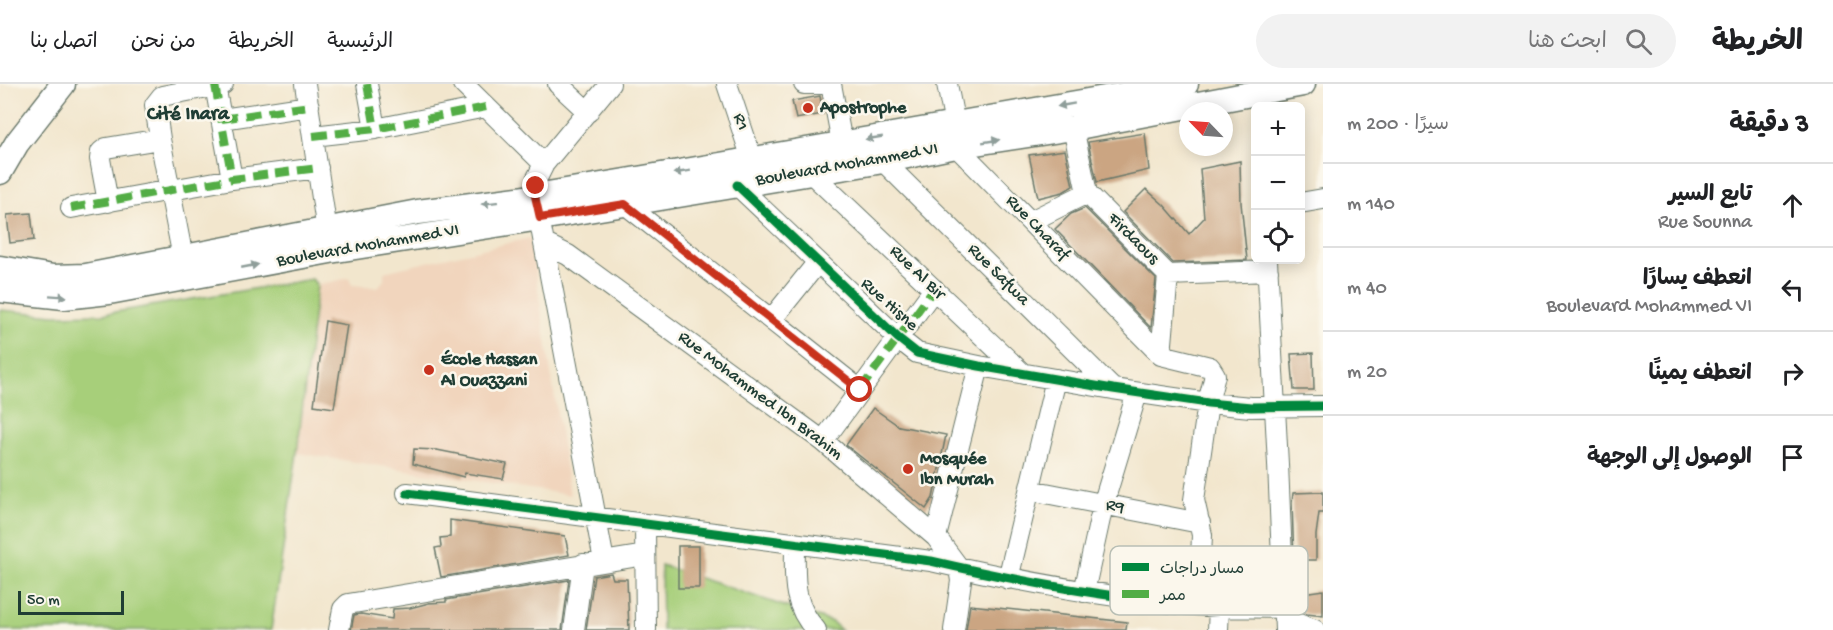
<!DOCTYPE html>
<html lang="ar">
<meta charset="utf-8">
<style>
body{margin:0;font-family:"Gochi Hand","Playpen Sans Arabic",sans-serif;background:#f2f2f2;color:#202124;direction:rtl}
.controls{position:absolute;right:18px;top:18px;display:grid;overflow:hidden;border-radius:9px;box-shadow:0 3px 15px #0003}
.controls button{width:54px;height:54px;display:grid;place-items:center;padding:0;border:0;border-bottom:2px solid #e0e0e0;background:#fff;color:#202124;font:30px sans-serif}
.compass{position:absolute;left:1179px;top:18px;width:54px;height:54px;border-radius:50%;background:#fff;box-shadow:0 3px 15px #0003;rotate:295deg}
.scale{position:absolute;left:18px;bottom:15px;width:106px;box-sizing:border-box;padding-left:6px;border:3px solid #1f3d34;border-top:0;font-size:16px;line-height:21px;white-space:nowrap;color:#1f3d34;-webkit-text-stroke:4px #fbf7ec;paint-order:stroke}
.stop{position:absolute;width:18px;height:18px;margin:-14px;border:4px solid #c8321e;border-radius:50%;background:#fff}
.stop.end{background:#c8321e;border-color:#fff;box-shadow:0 2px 6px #0008}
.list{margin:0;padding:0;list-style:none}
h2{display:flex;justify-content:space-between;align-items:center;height:78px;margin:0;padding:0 24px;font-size:26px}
h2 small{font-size:20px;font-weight:400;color:#757577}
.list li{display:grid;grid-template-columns:39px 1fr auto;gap:18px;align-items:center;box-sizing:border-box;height:84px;padding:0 24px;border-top:2px solid #e0e0e0}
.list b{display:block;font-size:22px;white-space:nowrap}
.list p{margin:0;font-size:20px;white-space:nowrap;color:#757577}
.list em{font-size:20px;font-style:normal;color:#757577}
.icon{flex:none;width:33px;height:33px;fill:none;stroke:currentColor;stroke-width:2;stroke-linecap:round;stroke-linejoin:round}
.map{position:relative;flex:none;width:1323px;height:546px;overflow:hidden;direction:ltr}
header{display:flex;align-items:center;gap:36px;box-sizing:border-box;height:84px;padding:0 30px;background:#fff;border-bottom:2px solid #e0e0e0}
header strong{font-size:28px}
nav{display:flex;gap:33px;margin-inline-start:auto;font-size:21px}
.search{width:420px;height:54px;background:#f2f2f2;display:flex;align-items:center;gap:15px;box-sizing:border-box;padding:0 21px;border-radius:33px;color:#757577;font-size:22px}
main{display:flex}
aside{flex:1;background:#fff}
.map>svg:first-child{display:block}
.built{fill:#f1d5bd}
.green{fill:#a7cf7a;stroke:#638657;stroke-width:1.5}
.building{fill:#cba582}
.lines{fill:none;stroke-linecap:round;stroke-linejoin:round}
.minor-casing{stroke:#69786a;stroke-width:22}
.major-casing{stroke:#69786a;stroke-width:27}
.minor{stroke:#fff;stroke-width:20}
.major{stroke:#fff;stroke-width:24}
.quiet{stroke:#52ad45;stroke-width:8;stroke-dasharray:15 8;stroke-linecap:butt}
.cycleway-casing{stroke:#fbf7ec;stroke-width:13}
.cycleway{stroke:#00873e;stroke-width:9}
.oneway{fill:#8f9e9a}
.route{stroke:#c8321e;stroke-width:8}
.poi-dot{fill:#c8321e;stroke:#fbf7ec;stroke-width:2}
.labels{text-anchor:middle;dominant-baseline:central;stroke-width:5;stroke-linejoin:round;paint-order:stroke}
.poi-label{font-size:18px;font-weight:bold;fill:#1f3d34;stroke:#fbf7ec;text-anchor:start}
.street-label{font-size:18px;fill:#1f3d34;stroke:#fbf7ec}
.neighbourhood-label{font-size:20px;font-weight:bold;fill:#1f3d34;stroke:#fbf7ec}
.key{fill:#fbf7ec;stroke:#b9bfb5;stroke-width:1.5}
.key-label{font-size:16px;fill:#1f3d34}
</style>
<header>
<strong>الخريطة</strong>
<div class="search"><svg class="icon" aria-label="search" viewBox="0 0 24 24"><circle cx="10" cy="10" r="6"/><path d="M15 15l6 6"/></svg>ابحث هنا</div>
<nav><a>الرئيسية</a><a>الخريطة</a><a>من نحن</a><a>اتصل بنا</a></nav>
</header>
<main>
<aside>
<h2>3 دقيقة<small>سيرًا · 200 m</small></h2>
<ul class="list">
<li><svg class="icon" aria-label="ahead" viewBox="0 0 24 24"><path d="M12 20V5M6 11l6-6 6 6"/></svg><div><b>تابع السير</b><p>Rue Sounna</p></div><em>140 m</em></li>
<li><svg class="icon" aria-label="left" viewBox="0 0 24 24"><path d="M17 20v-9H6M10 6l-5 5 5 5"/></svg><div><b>انعطف يسارًا</b><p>Boulevard Mohammed VI</p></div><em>40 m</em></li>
<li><svg class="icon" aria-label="right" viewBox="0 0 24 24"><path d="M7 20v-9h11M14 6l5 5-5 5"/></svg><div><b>انعطف يمينًا</b></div><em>20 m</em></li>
<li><svg class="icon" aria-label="arrive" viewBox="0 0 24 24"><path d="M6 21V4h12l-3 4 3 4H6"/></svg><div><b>الوصول إلى الوجهة</b></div></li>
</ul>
</aside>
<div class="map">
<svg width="1323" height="546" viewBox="0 0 1323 546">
<rect width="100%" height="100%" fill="#fbf7ec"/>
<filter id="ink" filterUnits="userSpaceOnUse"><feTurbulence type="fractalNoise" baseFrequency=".0167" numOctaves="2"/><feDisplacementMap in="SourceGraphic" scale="12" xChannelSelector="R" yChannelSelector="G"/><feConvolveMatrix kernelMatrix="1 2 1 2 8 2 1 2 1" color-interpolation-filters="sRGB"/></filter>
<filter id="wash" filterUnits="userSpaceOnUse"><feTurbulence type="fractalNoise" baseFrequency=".008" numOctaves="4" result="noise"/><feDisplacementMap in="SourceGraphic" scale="24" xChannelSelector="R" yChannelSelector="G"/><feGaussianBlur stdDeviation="1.35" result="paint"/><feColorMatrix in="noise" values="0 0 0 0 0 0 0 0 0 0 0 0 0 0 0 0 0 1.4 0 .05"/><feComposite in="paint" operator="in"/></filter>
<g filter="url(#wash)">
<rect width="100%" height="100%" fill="#f2e6cd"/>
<path class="built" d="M530,154L570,411L297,369L317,201L349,194L352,201L378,203L384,196V188Z"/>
<path class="green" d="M312,195L317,201L297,369L271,546H0V226L54,231L103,230Z
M661,481L832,538L841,546H662Z"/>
<g id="blocks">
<path class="building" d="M820,12L823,30L796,35L792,17Z
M1145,49L1149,86L1097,98L1088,58Z
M1065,66L1073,102L1063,108L1038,114L1029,71Z
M1240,77L1241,119L1247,176L1173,179L1123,128L1146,105L1164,121L1189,150L1204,134L1200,85Z
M1085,124L1156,195L1151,244L1055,145L1071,130Z
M31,129L34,156L10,159L7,131Z
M325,237L347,241L334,324L314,321Z
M1313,269L1314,306H1294L1291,270Z
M873,324L899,342L946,351L933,414L926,425L846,361Z
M414,365L437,366L507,380L503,395L465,389L464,393L413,380Z
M1323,408V429H1319L1316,451V476H1294L1292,419L1293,409Z
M450,436L565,452L569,471L441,493L435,464L441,463L440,454L450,453Z
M678,462H699V504H678Z
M611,489L613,495H627L629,546H586L594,492Z
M569,496L562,546H351L354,531L361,530L392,535L393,525L410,524L429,519L446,518V516Z
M1323,506V532L1307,530L1297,527L1296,510Z
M970,521L1127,538L1126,546H966Z"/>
</g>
</g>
<g filter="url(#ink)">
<use href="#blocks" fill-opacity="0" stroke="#69786a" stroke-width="1.5"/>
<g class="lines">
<defs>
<path id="minor" d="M305,0L329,161
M367,0L375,45
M463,0L544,80
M558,0L588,28
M727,0L752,75
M804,0H831
M831,0L842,59
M947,0L955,41L956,62L1161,271
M215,1L232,95
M222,35L309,22
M1073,44L1087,109L1168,191L1161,271
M313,52L375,45L486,23
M883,77L1113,305
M810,88L1023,290
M737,101L898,254L917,269L979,282L1113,305L1208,319L1251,323L1323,322
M108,118L100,75L101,68L106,64L160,55
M1300,119L1323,115
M625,120L860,306
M71,124L232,95L318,84
M1031,137L1087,109
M545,160L568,171L823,357L936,453L959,484L961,497L954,546
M183,174L160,55L155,21L162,12L223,0
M1267,176L1278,380L1285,546
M1168,191L1268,187
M772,235L818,178
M1161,271L1210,283L1215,291L1208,319L1194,416L1202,451L1199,520
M823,357L934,205
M1030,406L1200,439
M407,409L931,477C1026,499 1123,517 1220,523C1241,524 1263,523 1284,524
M645,440L646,546
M936,453L979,282
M795,459C795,493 791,519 816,546
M604,477L535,112L537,94L544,80L610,0
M1008,495L1056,295
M1084,508L1103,421L1137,309
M1284,535L1315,546
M339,546L343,525L348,520L645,471
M574,546L583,480
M1218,546L1219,523"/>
<path id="major" d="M0,88L17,59L63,0
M0,184L53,193L86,192L418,128L518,115L691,86L1186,0
M0,206L64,213L109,208L330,167L540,134L883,77L956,62L1073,44L1303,0"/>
</defs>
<use href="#minor" class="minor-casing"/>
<use href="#major" class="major-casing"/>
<use href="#minor" class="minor"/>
<use href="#major" class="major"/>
<path class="quiet" d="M367,0L375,45
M215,1L232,95
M222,35L309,22
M313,52L375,45L486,23
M71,124L232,95L318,84
M860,306L934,205"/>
<defs>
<path id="cycleway" d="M737,101L898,254L917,269L979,282L1113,305L1208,319L1251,323L1323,322
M407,409L931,477C1026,499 1123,517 1220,523C1241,524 1263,523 1284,524"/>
</defs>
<use href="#cycleway" class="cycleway-casing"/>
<use href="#cycleway" class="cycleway"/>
</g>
<defs><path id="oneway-solid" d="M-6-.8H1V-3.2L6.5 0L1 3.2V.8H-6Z" transform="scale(1.5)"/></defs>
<g class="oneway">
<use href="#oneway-solid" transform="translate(1066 21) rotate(170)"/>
<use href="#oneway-solid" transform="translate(874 54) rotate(171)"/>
<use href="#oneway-solid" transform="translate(991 57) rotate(-9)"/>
<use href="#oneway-solid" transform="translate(682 88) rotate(171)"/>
<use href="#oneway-solid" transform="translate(490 119) rotate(173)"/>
<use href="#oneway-solid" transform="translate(250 182) rotate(-11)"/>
<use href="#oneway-solid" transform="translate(58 212) rotate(4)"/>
</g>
</g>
<g class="lines" filter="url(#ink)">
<path class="route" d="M536,102L535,112L540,134L625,120L860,306"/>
</g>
<g class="poi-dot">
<circle cx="808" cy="24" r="6"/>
<circle cx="429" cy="286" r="6"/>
<circle cx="908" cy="385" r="6"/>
</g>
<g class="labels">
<g class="poi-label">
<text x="820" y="24">Apostrophe</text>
<text x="441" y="276">École Hassan<tspan x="441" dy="21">Al Ouazzani</tspan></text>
<text x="920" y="375">Mosquée<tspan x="920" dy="21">Ibn Murah</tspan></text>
</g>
<g class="street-label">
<text transform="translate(740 38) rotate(71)">R1</text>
<text transform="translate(847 81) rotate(-10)">Boulevard Mohammed VI</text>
<text transform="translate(1037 144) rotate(46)">Rue Charaf</text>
<text transform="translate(1133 155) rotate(45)">Firdaous</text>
<text transform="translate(368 162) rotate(-10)">Boulevard Mohammed VI</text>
<text transform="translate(917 189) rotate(44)">Rue Al Bir</text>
<text transform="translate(998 191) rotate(45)">Rue Safwa</text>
<text transform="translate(889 221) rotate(42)">Rue Hisne</text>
<text transform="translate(760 312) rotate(37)">Rue Mohammed Ibn Brahim</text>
<text transform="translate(1115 423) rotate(11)">R9</text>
</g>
<g class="neighbourhood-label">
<text x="188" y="31">Cité Inara</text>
</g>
</g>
<rect x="1110" y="462" width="198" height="69" rx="9" class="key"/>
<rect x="1122" y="479" width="27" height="8" fill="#00873e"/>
<rect x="1122" y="506" width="27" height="8" fill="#52ad45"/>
<g class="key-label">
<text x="1160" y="489">مسار دراجات</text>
<text x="1160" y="516">ممر</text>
</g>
</svg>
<div class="controls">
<button>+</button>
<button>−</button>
<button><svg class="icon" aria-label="locate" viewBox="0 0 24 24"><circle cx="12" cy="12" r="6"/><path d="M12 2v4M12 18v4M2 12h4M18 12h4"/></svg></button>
</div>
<svg class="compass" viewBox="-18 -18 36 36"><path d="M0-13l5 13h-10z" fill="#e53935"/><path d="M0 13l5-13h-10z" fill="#757577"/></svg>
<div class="scale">50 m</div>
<div class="stop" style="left:860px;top:306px"></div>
<div class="stop end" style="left:536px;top:102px"></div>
</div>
</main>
